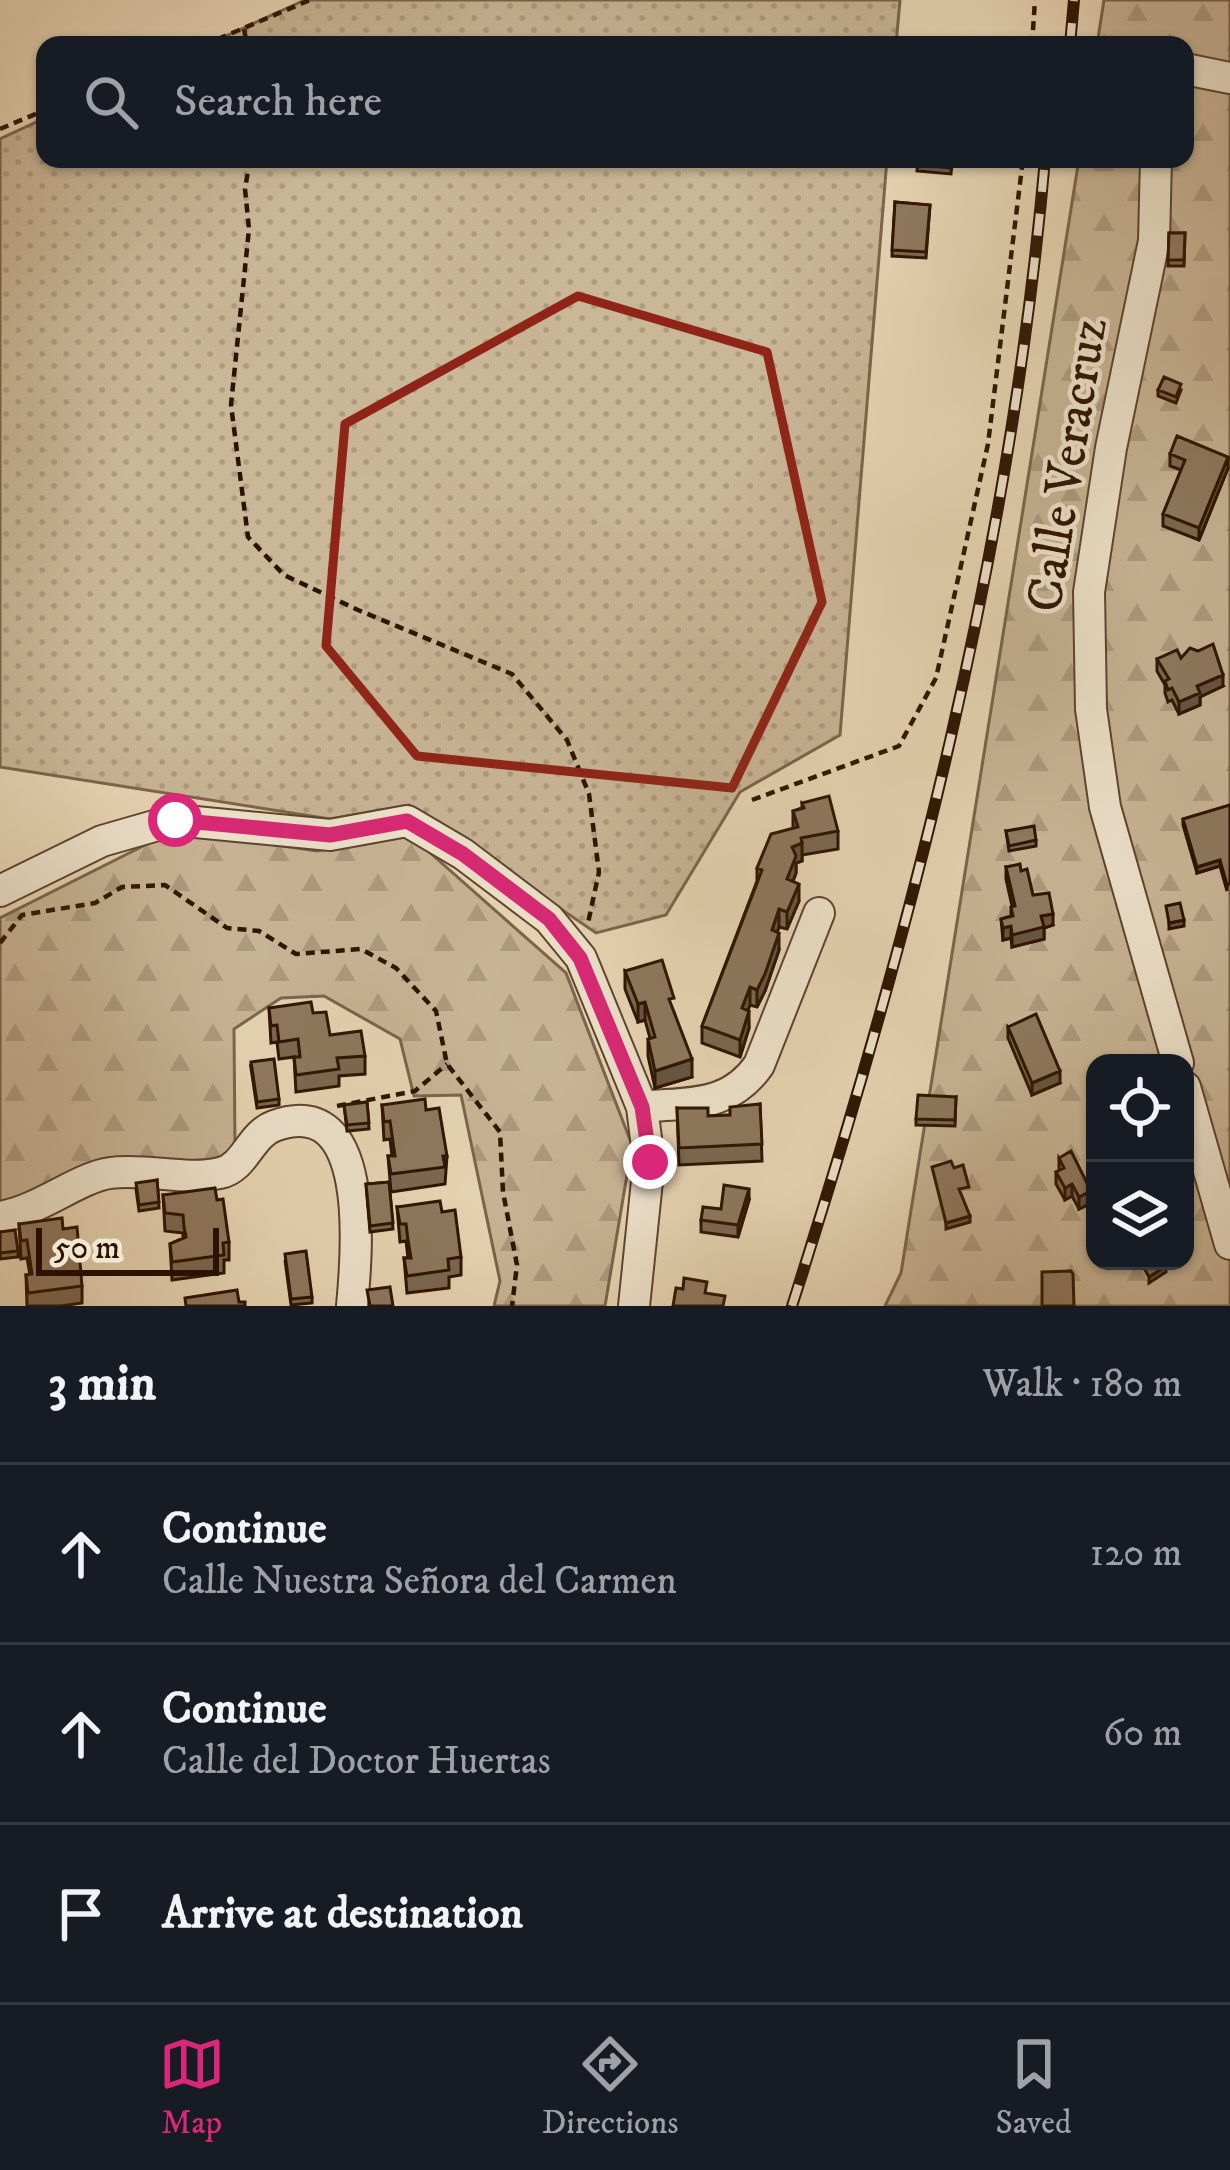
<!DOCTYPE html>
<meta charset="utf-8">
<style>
body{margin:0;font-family:"IM FELL DW Pica",serif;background:#242831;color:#f1f3f6}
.controls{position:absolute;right:36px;bottom:36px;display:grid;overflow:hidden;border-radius:24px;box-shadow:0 3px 9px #0004}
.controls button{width:108px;height:108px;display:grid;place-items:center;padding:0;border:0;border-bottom:3px solid #363941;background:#171b24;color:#f1f3f6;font:60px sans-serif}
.scale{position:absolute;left:36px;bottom:30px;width:183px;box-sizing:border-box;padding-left:12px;border:6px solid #2c1301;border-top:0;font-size:33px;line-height:42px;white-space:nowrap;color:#2c1301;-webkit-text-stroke:9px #f1e6d0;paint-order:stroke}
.stop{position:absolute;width:36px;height:36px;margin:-27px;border:9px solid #db2777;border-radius:50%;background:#fff}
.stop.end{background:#db2777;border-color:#fff;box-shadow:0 3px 12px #0008}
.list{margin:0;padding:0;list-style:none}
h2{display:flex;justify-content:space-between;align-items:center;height:156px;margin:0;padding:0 48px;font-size:51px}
h2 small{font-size:39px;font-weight:400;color:#9ea1a6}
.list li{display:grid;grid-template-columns:78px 1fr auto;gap:36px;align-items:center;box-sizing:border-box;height:180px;padding:0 48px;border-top:3px solid #363941}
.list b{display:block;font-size:45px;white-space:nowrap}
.list p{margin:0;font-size:39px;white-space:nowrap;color:#9ea1a6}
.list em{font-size:39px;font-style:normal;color:#9ea1a6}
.icon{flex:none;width:66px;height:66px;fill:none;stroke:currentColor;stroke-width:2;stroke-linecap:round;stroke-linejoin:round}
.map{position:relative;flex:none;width:1230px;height:1306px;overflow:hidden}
.search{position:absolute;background:#171b24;box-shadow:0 3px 9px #0004;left:36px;right:36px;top:36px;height:132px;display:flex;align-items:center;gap:30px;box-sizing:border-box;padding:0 42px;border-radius:24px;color:#9ea1a6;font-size:45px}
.sheet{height:696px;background:#171b24}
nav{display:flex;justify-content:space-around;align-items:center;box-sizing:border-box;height:168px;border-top:3px solid #363941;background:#171b24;font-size:33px;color:#9ea1a6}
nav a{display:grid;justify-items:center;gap:6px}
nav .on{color:#db2777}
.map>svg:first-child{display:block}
.grass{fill:url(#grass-dots);stroke:#7b654c;stroke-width:3}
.forest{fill:url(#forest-firs);stroke:#7b654c;stroke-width:3;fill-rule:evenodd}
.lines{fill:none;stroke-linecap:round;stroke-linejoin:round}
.street-casing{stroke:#5c442e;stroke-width:34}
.path{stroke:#2c1301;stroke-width:4.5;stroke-dasharray:9 6;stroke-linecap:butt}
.street{stroke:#f1e6d0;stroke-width:30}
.rail-casing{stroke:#2c1301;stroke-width:12}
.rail{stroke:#f1e6d0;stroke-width:8;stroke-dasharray:22;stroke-linecap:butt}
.wall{fill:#7b6853;stroke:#2c1301;stroke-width:3}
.shaded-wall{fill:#645543;stroke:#2c1301;stroke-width:3}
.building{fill:#8f7960;stroke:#2c1301;stroke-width:3}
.route{stroke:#db2777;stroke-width:15}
.marked{fill:none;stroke:#8f2418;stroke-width:9;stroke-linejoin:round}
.labels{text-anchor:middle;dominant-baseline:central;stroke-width:9;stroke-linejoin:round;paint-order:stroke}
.street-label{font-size:51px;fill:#2c1301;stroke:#f1e6d0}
</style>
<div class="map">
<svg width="1230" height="1306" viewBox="0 0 1230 1306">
<defs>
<pattern id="grass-dots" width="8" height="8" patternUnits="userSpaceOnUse" patternTransform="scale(3)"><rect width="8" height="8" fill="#cab798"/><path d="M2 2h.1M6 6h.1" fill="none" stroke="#ae9c81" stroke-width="1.8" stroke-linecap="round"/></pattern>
<pattern id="forest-firs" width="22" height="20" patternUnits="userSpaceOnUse" patternTransform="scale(3)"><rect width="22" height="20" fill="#cab798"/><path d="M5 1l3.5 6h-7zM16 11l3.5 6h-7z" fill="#ae9c81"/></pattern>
</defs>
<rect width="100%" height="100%" fill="#ead8b7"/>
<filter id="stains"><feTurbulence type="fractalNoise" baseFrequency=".00167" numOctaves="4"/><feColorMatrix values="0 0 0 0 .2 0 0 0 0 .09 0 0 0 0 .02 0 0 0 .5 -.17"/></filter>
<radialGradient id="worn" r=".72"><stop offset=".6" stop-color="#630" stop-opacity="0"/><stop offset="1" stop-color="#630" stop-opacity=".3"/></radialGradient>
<path class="grass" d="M305,0H900L896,45H206Z
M45,118V159H887L840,735L740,792L666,915L596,933L409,805L330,819L0,767V139Z"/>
<path class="forest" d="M1104,0H1230V1306H885L901,1273L1079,159H1185V45H1097ZM1095,1063H1185V1261H1095Z
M175,830L317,851L410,835L566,973L632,1145L605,1306H494L500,1281L461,1095L414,1096L400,1039L324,996L281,998L234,1029L235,1148L218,1161L24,1204L0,1201V918Z"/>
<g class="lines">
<defs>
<path id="street" d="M1185,69L1230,78
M1156,159L1154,241L1111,448L1089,592L1091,709L1105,807L1178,1063
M0,891L102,841L175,820L330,835L407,821L463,854L549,919L581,958L642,1107L649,1162L634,1306
M1185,1087L1230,1244
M642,1107C690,1102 729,1108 759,1065L819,913
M0,1217C41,1210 77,1178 110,1173C146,1168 185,1181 220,1173C245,1168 250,1135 274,1126C372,1090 357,1253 352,1306"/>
</defs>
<use href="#street" class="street-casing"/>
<path class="path" d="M244,29L247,45
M204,45L310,0
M1032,45L1035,0
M0,129L45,110
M250,159L245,189L249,229L231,405L248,537L284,575L358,610L512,674L567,740L589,794L599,872L588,923
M752,800L899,746L936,678L988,444L1023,159
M0,943L22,915L95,903L122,887L165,885L227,928L259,931L296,954L361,949L396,968L436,1011L447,1064L500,1132L503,1192L517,1265L512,1306
M337,1106L415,1091L447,1064"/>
<use href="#street" class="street"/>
<defs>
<path id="rail" d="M1070,45L1074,0
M792,1306C911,934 1011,549 1045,159"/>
</defs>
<use href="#rail" class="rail-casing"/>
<use href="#rail" class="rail"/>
</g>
<path class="wall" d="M918,159L952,164L951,174L917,171Z
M895,202L930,205L926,258L892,256Z
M1169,233H1185L1184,266H1168Z
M1158,390H1181L1176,403L1158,396Z
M1170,454L1228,468L1199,540L1163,526V514L1181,470L1170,466Z
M1181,658L1223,686L1200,697V705L1179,714L1172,700L1168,702L1165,693V685L1157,671V659Z
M802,803L838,831V849L802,855V861L796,863V873L793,881L799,901L787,929L779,927L777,932L779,950L765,991L757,1007L750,1005L748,1010L749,1028L740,1057L702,1043V1026L757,881V868L793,829V811L802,808Z
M1230,805L1227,891L1220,866L1197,873L1183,825V819Z
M1006,831L1036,840V846L1009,851Z
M1006,867L1021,871L1033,895L1053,925L1044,928V939L1012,947L1011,938L1003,940L1001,919L1011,916V907L1012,906L1006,879Z
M625,971L674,1012L692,1077L655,1088L648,1056V1039L650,1038L645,1020L638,1022L625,989Z
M269,1008L313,1013L330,1035L365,1056V1074L339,1076V1086L296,1092L294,1057L279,1059L277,1042L271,1043Z
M1008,1027L1060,1083L1032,1095L1008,1038Z
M251,1068L279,1099V1105L257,1108Z
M956,1097L955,1126L916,1125V1119Z
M367,1102L369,1129L347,1131L344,1105Z
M760,1104L762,1161L679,1165L677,1108L708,1116L730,1115Z
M382,1105L426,1110L447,1156L445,1184L391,1192L388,1156H392L390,1139L384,1140Z
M1059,1158L1091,1203L1079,1209L1072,1196L1065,1200L1056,1184V1172L1059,1170Z
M157,1180L159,1208L139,1211L136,1189Z
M389,1182L393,1229L370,1232L366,1184Z
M163,1195L217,1200L229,1242V1260H224V1273L172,1280L170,1244L183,1238V1233L165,1231Z
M749,1200L738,1237L701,1232V1220Z
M397,1207L442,1212L461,1257V1275L449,1277V1288L407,1293L404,1258H408L406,1241L400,1242Z
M19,1224L63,1229L82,1286V1303L61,1306H27L26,1275H30L27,1258L21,1259Z
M0,1232L18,1251V1257L0,1259Z
M285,1260L312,1297V1303L291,1305Z"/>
<path class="shaded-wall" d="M1228,457V468L1199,540V528Z
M1223,675V686L1200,697V705L1179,714V702L1197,686Z
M802,843V861L796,863V873L787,897V879L792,847Z
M1220,860V866L1197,873V867Z
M799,884V901L787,929V912Z
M779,909V927L772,947V930Z
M1053,914V925L1044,928V939L1012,947V935L1041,916Z
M1184,920V926L1169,929V923Z
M1011,926V938L1003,940V928Z
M779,933V950L765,991L757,1007V990Z
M750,987V1005L742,1025V1008Z
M645,1002V1020L638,1022V1004Z
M749,1011V1028L740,1057V1040Z
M692,1059V1077L655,1088V1071Z
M1060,1071V1083L1032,1095V1083Z
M1072,1184V1196L1065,1200V1188Z
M749,1189V1200L738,1237V1225Z
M1091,1191V1203L1079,1209V1197Z
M970,1216V1222L946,1229V1223Z
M1166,1266V1272L1149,1283V1277Z"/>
<path class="building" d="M918,159H952L951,168L917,165Z
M895,202L930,205L926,252L892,250Z
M1169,233H1185L1184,260H1168Z
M1164,377L1181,384L1176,397L1158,390Z
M1177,436L1228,457L1199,528L1163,514L1185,460L1170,454Z
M1213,644L1223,675L1197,686L1200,693L1179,702L1172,688L1168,690L1165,681L1169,679L1157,659L1177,650L1181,658L1190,648L1198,651Z
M829,796L838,831L801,838L802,843L792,847L796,856L787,879L799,884L787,912L779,909L772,930L779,933L765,974L757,990L750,987L742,1008L749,1011L740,1040L702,1026L762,870L757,868L771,834L798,827L793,811L804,808L802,803Z
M1230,805V884L1227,885L1220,860L1197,867L1183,819Z
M1034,826L1036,840L1009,846L1006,831Z
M1020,864L1021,871L1027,869L1033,895L1049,893L1053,914L1041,916L1044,927L1012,935L1011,926L1003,928L1001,919L1013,916L1011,907L1015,906L1006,867Z
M1180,903L1184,920L1169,923L1166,906Z
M662,960L674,998L669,999L692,1059L655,1071L648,1039L655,1037L645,1002L638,1004L625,971Z
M311,1002L313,1013L326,1012L330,1035L361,1031L365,1056L337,1058L339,1069L296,1075L294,1057H300L298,1039L279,1042L277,1025L271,1026L269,1008Z
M1036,1014L1060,1071L1032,1083L1008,1027Z
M274,1059L279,1099L257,1102L251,1062Z
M918,1095L956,1097L955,1120L916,1119Z
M425,1099L426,1110L439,1108L447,1156H443L445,1167L391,1174L388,1156H395L390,1121L384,1122L382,1105Z
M367,1102L369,1123L347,1125L344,1105Z
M760,1104L762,1144L679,1148L677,1108H708V1116L730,1115V1107Z
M1071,1151L1091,1191L1079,1197L1072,1184L1065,1188L1056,1172L1064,1168L1059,1158Z
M951,1161L954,1168L963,1165L969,1187L959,1189L970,1216L946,1223L932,1167Z
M157,1180L159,1202L139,1205L136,1183Z
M389,1182L393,1223L370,1226L366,1184Z
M724,1185L749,1189L738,1225L701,1220L703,1207L721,1209Z
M215,1188L217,1200L223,1199L229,1242L223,1243L224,1255L172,1262L170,1244L186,1237L184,1227L183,1215L165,1213L163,1195Z
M440,1201L442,1212L455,1210L461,1257L448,1259L449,1270L407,1276L404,1258H411L408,1240L406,1224H400L397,1207Z
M62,1218L63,1229L77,1227L82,1286L28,1293L26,1275L32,1274L27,1240L21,1241L19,1224Z
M15,1230L18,1251L0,1253V1232Z
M306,1251L312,1297L291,1299L285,1254Z
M1140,1261H1163L1166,1266L1149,1277Z
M1071,1271L1073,1274L1074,1306H1042V1272Z
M684,1278L707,1282L705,1293L725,1296L723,1306H673L676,1288L683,1289Z
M390,1287L393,1306H370L367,1290Z
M237,1290L239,1302H245V1306H186L185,1298Z"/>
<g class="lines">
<path class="route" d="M175,820L330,835L407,821L463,854L549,919L580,958L642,1107L650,1162"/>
</g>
<path class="marked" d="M578,296L767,352L822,602L732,788L417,756L326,646L345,424Z"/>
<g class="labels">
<g class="street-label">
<text transform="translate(1068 465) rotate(-81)">Calle Veracruz</text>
</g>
</g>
<rect width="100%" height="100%" filter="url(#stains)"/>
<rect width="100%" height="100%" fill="url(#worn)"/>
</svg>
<div class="controls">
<button><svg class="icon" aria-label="locate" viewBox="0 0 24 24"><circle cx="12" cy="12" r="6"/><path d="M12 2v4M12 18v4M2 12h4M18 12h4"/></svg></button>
<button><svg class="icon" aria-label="layers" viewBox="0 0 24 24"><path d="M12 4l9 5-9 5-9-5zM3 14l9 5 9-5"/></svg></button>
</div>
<div class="scale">50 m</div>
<div class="stop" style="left:175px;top:820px"></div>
<div class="stop end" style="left:650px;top:1162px"></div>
<div class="search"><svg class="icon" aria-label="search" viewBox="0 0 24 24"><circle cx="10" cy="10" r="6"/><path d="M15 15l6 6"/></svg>Search here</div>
</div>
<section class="sheet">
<h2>3 min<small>Walk · 180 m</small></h2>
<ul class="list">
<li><svg class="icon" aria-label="ahead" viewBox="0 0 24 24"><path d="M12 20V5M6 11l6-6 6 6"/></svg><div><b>Continue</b><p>Calle Nuestra Señora del Carmen</p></div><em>120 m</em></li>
<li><svg class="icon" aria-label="ahead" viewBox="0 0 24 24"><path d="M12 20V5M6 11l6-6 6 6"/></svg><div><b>Continue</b><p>Calle del Doctor Huertas</p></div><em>60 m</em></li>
<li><svg class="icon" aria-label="arrive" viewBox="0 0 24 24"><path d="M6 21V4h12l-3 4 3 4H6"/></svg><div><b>Arrive at destination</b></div></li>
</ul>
</section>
<nav>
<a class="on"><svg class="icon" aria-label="map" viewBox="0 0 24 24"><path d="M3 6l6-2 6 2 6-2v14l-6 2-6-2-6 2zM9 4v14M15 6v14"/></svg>Map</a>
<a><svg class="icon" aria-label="directions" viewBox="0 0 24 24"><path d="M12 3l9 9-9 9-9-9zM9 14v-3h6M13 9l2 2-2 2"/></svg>Directions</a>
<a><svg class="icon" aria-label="saved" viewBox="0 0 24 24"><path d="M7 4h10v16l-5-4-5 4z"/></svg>Saved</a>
</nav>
